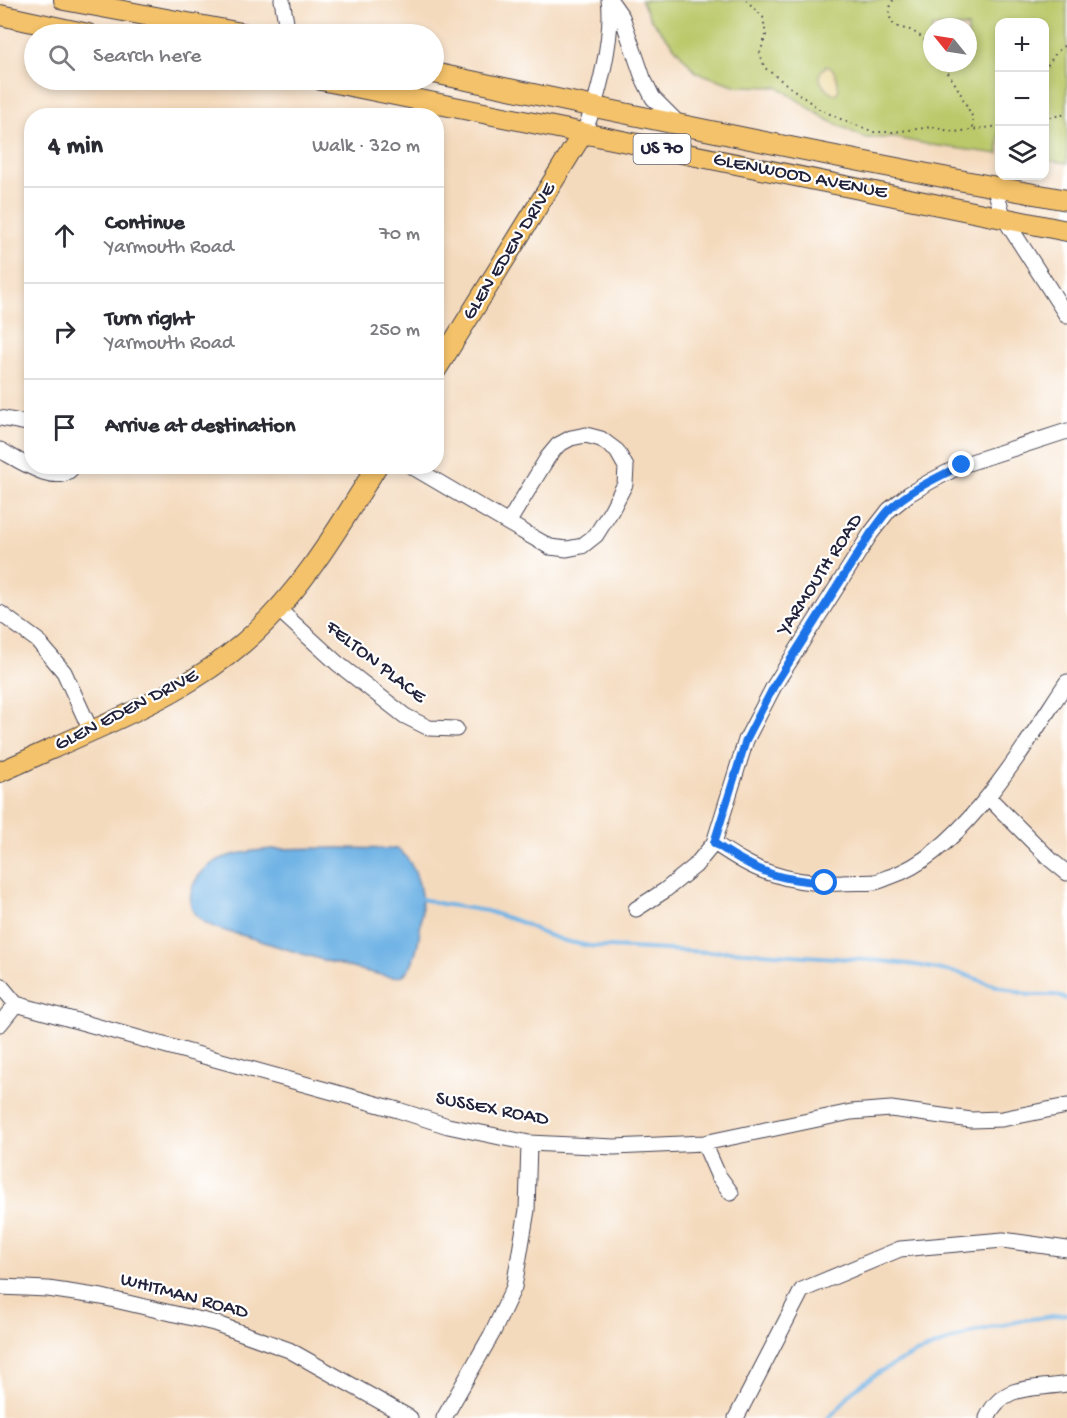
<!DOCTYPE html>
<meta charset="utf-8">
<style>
body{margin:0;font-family:"Gochi Hand",sans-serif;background:#f2f2f3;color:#2b2b33}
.controls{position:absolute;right:18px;top:18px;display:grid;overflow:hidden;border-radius:12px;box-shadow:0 3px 9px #0003}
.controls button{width:54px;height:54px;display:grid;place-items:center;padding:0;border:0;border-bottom:2px solid #e1e1e2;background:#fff;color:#2b2b33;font:30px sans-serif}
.compass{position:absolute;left:923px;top:18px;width:54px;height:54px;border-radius:50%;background:#fff;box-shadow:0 3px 9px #0003;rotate:300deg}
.stop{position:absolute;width:18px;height:18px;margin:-14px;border:4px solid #1a73e8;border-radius:50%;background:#fff}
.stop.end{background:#1a73e8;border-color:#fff;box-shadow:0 2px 6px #0008}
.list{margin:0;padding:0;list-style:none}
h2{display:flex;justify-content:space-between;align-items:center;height:78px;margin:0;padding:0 24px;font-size:26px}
h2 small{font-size:20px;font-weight:400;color:#7c7c81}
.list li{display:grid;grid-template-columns:39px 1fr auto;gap:18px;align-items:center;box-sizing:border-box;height:96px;padding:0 24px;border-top:2px solid #e1e1e2}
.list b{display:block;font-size:22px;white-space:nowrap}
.list p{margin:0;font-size:20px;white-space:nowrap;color:#7c7c81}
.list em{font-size:20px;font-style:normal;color:#7c7c81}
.icon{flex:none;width:33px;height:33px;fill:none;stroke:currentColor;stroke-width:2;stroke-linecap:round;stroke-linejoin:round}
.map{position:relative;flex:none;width:1067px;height:1418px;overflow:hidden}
.search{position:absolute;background:#fff;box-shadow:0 3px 9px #0003;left:24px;top:24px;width:420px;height:66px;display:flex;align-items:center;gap:15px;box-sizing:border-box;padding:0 21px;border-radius:33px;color:#7c7c81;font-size:22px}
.panel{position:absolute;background:#fff;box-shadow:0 3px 9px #0003;left:24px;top:108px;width:420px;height:366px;border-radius:24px}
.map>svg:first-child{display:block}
.green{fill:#bbc96b;stroke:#6e7653;stroke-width:1.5;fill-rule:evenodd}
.sand{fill:#eeda9e;stroke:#887e6c;stroke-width:1.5}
.water{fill:#70b3e5;stroke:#496a90;stroke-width:1.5}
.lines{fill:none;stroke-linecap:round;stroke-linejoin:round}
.stream{stroke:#70b3e5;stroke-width:4}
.minor-casing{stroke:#423e4e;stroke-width:17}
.major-casing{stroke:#423e4e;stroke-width:22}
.path{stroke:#423e4e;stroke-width:2;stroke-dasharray:1.5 4.5;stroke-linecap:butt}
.minor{stroke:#fff;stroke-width:15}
.major{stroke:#f4c26a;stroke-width:20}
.route{stroke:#1a73e8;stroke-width:8}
.labels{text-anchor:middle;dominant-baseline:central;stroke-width:4.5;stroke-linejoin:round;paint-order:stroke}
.shield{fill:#fff;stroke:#646476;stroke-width:1.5}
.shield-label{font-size:18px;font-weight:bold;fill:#22223b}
.street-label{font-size:20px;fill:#22223b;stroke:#fff}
</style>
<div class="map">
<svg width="1067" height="1418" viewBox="0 0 1067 1418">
<rect width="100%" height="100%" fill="#fff"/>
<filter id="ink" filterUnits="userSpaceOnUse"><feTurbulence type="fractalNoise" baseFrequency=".0167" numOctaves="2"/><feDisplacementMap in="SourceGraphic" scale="12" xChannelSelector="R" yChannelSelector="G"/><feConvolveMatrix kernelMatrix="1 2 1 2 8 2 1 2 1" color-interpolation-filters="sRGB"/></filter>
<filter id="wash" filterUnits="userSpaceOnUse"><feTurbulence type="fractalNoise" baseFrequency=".008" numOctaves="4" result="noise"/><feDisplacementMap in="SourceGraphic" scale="24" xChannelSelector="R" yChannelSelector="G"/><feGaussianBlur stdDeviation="1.35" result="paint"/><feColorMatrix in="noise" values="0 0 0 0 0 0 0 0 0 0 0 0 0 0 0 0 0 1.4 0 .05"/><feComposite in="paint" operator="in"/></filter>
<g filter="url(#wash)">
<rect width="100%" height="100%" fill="#f4dabd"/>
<path class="green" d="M641,0H1067V163L1045,160L1044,22H1000L999,154L932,145L895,138H865L826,119L778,87L737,86L696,72L650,18ZM932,27H968V63H932Z"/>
<path class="sand" d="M827,66C837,70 837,80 839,89L836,94C823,91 812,74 827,66Z"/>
<path class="water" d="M336,848L398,849C418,865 424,895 421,920C420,933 416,967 403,975C397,979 384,976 377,974C332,964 289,950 245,936C230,932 211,929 199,918C189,911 189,900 192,889C196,875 210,863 223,858C254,846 303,849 336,848Z"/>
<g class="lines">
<path class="stream" d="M418,898L442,904L487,911L523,923L542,933L565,941L589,946L708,952L730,951L882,961L916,965L963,974L993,985L1029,995H1055L1067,999
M828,1418L840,1407L852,1391L881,1371L914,1354L976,1331L1024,1320L1067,1314"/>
</g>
</g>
<g filter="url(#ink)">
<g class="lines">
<defs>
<path id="minor" d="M282,0L288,34
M610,0L622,17L643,78L653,98L679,124
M583,133C598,103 614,34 609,0
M994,187L1004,218L1067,316
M0,418L32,424
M0,450C17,459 59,489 73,466
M411,466L508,523L550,547L567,549L582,546L596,535L611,511L625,484L626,467L617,451L601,439L586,435L571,438L558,445L548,457L508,523
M278,609L337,663L405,716L429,728L456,729
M0,613L37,640L64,672L91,731
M988,797L1051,860L1067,873
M714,843C731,854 750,867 770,873C793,881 818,884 842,883C853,882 864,883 875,882C880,881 886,878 892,876C964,851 1026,743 1067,682
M636,909L664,891L695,866L714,843L746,740L774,686L871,533L889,510L909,494L931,481L962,465L1067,431
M0,985L16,1004L398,1110L448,1126L529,1143L614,1147L704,1143L851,1112L891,1109L971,1120L1002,1119L1067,1106
M0,1024L16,1004
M704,1143L718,1175L731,1193
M0,1287L48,1289L102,1297L214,1323L289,1350L410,1418
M444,1418L493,1332L514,1287L527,1210L529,1143
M736,1418L802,1290L900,1249L1003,1240L1067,1249
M987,1418C1003,1382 1035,1390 1067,1384"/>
<path id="major" d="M64,0L247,34
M0,15L88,34
M434,73C644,118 855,162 1067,200
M321,80L1067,231
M436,370L583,133
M0,772C32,758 64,743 96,729C147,706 199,681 242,644C299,596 338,529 377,466"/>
</defs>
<use href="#minor" class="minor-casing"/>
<use href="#major" class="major-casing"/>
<path class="path" d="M746,0L763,17L766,35L760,53L765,68L819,109L843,120L874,132H893L932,127L954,132L1000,126
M893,0C889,8 887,20 896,26C900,28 906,29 910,30C920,35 926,40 932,49
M941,63L956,85L973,118V129
M1044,70L1056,53L1067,43
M1044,118L1067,114"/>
<use href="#minor" class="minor"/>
<use href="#major" class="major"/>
</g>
</g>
<g class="lines" filter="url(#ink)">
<path class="route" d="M825,883C807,881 787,880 769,873C749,866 731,854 714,843L746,740L774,686L871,533C877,526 882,517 889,510C909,490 937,478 962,465"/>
</g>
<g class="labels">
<rect class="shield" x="633.5" y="134" width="57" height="30" rx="4.5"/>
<g class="shield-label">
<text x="662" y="149">US 70</text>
</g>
<g class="street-label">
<text transform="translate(800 177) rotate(11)">GLENWOOD AVENUE</text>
<text transform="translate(510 252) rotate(-58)">GLEN EDEN DRIVE</text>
<text transform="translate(821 575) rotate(-57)">YARMOUTH ROAD</text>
<text transform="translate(375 663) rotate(38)">FELTON PLACE</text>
<text transform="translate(127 711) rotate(-27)">GLEN EDEN DRIVE</text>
<text transform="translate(492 1110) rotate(11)">SUSSEX ROAD</text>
<text transform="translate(184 1297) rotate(15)">WHITMAN ROAD</text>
</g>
</g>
</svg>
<div class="controls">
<button>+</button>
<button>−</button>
<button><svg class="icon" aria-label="layers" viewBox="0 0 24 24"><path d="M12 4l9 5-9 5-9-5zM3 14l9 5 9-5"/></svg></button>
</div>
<svg class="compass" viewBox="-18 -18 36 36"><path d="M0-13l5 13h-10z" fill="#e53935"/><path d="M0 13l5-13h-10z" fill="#7c7c81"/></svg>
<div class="stop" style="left:825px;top:883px"></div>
<div class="stop end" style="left:962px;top:465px"></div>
<div class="search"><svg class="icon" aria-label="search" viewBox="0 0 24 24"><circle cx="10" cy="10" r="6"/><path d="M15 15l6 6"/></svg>Search here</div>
<section class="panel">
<h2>4 min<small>Walk · 320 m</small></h2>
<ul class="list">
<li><svg class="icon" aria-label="ahead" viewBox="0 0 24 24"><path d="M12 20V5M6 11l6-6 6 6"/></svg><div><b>Continue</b><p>Yarmouth Road</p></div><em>70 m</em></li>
<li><svg class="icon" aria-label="right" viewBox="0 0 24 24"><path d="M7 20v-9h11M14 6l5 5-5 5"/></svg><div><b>Turn right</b><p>Yarmouth Road</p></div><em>250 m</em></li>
<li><svg class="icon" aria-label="arrive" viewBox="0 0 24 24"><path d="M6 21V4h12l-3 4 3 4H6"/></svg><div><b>Arrive at destination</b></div></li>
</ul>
</section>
</div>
